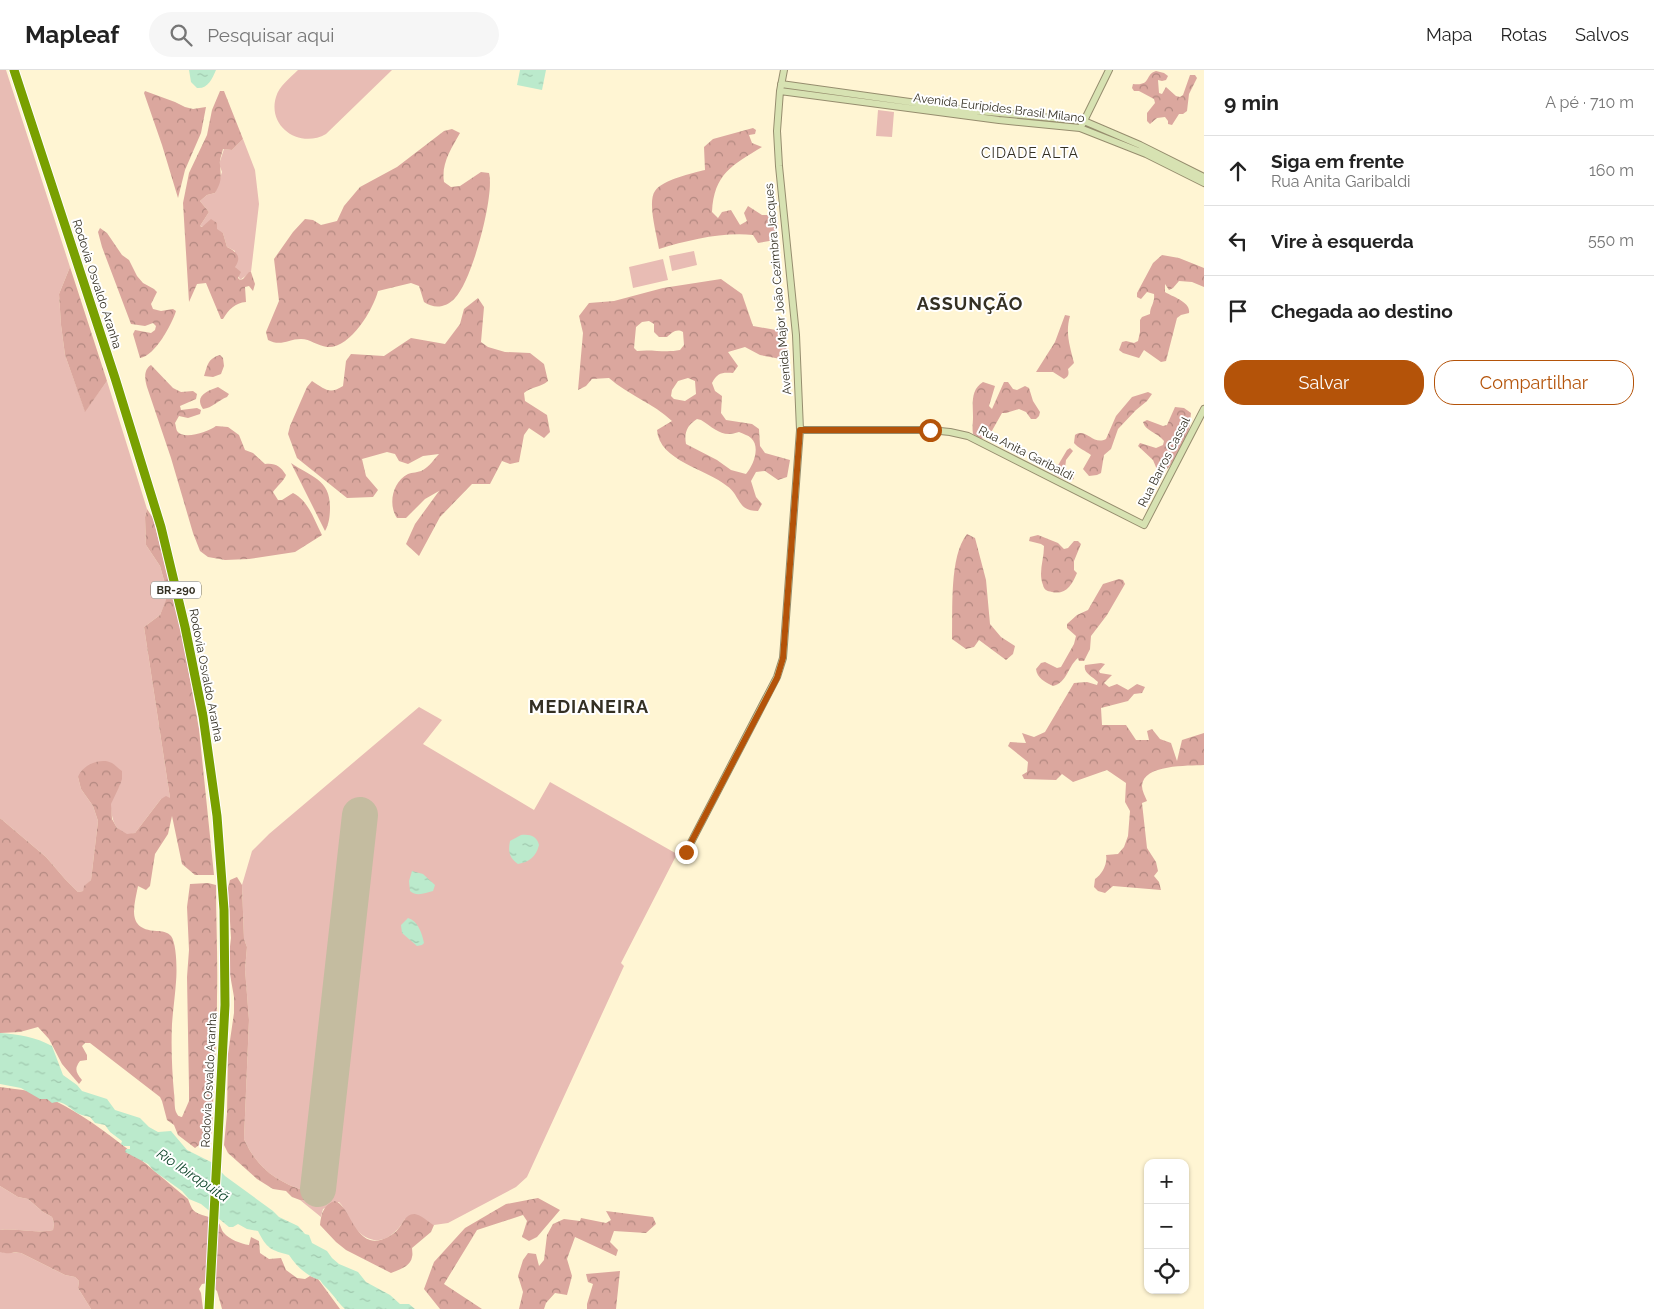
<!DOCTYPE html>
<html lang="pt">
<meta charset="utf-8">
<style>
body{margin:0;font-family:Raleway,sans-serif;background:#f6f6f6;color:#222}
.controls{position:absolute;right:15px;bottom:15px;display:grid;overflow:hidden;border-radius:10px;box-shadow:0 1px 4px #0004}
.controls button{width:45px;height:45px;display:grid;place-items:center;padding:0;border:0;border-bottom:1px solid #e0e0e0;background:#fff;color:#222;font:25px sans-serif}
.stop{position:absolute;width:15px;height:15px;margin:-11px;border:4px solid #b45309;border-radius:50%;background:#fff}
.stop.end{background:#b45309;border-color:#fff;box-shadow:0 1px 5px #0008}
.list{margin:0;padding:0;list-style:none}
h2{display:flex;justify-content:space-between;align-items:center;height:65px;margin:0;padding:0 20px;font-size:21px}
h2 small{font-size:16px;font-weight:400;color:#767676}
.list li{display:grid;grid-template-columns:32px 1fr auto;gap:15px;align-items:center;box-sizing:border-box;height:70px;padding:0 20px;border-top:1px solid #e0e0e0}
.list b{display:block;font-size:19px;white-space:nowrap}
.list p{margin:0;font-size:16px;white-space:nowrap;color:#767676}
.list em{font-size:16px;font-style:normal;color:#767676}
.actions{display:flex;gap:10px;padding:15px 20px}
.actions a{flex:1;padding:11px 0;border:1px solid #b45309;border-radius:20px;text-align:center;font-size:18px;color:#b45309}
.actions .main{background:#b45309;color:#fff}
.icon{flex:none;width:28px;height:28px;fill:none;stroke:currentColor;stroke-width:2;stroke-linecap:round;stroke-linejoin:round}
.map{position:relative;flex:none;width:1204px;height:1239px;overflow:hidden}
header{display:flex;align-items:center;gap:30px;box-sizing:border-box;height:70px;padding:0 25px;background:#fff;border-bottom:1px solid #e0e0e0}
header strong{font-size:24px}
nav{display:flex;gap:28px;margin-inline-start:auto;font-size:18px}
.search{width:350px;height:45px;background:#f6f6f6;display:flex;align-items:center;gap:12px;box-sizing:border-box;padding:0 18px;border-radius:28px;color:#767676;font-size:19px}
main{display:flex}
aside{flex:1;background:#fff}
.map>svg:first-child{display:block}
.green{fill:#e8bcb4}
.forest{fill:url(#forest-crowns);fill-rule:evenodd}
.water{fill:url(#water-ripples)}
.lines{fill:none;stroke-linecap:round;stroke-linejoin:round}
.runway{stroke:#c4bca0;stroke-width:36}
.secondary-casing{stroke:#968d6e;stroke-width:8}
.highway-casing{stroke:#fff;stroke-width:11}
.secondary{stroke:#d7e2b2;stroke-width:6}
.highway{stroke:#79a000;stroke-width:9}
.route{stroke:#b45309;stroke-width:6}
.labels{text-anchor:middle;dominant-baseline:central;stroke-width:4;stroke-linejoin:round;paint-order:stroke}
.shield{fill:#fff;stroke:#716e65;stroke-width:1}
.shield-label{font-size:11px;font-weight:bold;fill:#343023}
.street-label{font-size:12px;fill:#343023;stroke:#fff}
.neighbourhood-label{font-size:14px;letter-spacing:1px;fill:#343023;stroke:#fff}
.water-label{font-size:14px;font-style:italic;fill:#0d4429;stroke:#fff}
.district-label{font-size:18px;font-weight:bold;letter-spacing:1px;fill:#343023;stroke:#fff}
</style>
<header>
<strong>Mapleaf</strong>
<div class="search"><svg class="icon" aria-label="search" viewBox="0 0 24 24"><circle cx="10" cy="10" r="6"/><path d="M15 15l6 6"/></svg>Pesquisar aqui</div>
<nav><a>Mapa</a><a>Rotas</a><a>Salvos</a></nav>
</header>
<main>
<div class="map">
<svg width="1204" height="1239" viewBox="0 0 1204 1239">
<defs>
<pattern id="forest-crowns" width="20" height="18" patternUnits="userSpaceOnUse" patternTransform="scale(1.25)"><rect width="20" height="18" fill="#dba79e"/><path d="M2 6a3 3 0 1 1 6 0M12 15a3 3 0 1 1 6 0" fill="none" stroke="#b28880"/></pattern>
<pattern id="water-ripples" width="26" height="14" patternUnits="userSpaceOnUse" patternTransform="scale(1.25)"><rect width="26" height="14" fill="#bbeacc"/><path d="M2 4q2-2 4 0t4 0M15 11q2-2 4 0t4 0" fill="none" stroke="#a1c9af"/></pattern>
</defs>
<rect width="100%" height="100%" fill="#fff5d3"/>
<path class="green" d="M0,0H6L70,197L59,224L61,255L65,285L85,341L107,311L147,439L145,447L146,475L160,496L165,514L166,531L160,545L144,557L170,728L161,729L135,763C117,770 110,747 111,733C112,727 117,720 120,715L78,707L81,719L93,736L98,751L91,810L85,816L83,821L78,822L65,809L46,787L0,748Z
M298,0H392L326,64C300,79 267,57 276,27C279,16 290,8 298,0Z
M878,40L894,42L892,67L876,66Z
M243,69L255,100L259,134L251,202L240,210L235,197V181L227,177L223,163L200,156L209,142L200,131L207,125L215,123L222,102L219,94L224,79L232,80Z
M694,181L697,195L672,201L669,186Z
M663,189L668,210L633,218L629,197Z
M419,637L442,650L423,674L534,740L550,712L677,784L621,893L624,896L527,1107L516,1117L448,1153L434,1155L405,1149C391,1172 372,1179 353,1156C347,1149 346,1139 339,1132L323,1139L321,1147L300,1130H304L305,1121C276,1111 257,1098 244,1069L249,950L245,899L247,877L244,869L242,815L252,781L269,764Z
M0,1116L18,1127L28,1129L43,1142L52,1147L54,1153L53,1160C36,1164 18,1158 0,1160Z
M0,1182L21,1183L65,1205L75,1207L79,1211L78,1218L91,1239H0Z"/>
<path class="forest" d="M1156,1L1164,3L1168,6L1166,10L1162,11L1158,10L1159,23L1162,24L1166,17L1176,26L1180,27L1183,25L1190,5H1195L1197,8L1189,24L1187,41L1183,44H1179L1172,55L1168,54V51L1165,47L1157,48L1150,54L1147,51V43L1155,33L1154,29L1139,21H1134L1132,18L1133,14C1152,16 1144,5 1156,1Z
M145,21L175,32L185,37L193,39L206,37L201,63L185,100L178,128L162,75L144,23Z
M220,21H224L243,69L232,80L223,79C222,84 219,90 220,95C221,107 222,111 215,123L207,125L200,131L209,142L200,156L202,157L211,149L217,153V159L223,163L227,177C237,182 242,187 235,197L241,202L238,208L240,210L243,209L249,202H251L255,214L253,221L249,216L245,217L246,232C235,233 229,239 223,249H221L206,213L197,214L189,232L183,133L189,103L207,65L212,40Z
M753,58L756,60L755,64L749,65L752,73L762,77C732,95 714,104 712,142L718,148L722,142L731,140L740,155L747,151L744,143L748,136L762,145H771L778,150V158L775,170L758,173L753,165C722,162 689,170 659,179C657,165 647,132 655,121C662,110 693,103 705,100L704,77L713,69Z
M452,59L460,63C451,79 441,94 444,112L451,117L460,116L481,102L489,103C495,125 472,211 455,228C446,238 434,239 424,232L419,216L411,213L378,221C373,240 350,279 327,277C318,276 310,269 301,269C288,269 281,277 268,270L266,262L279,231L274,189L293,162L305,149L313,150L321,155L337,151L344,136L360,117L397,97L444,61Z
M100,158L107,163L122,185L129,190L137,206L143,213L154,219L157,222L151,234L153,239L161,241L173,239L176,241C172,254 155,286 140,288L133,264L135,260L151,263L155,260L156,256L153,253L145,256L131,254L102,177L98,162Z
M1162,185L1179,188L1204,198V217L1192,212L1179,211L1173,218L1169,220L1165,214V222C1173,227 1191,232 1189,243L1181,245L1177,248L1166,291L1161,292L1144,280L1139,288L1123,283L1119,280L1122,272L1126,271L1134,273L1138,271L1140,262V250L1142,247L1150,244C1150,236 1155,234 1154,224L1147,222L1141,229L1137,227V223L1153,193Z
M70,197L107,311L85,342L65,285L61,255L59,224Z
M721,209L742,224L753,256L787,262L786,290L760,285L745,277L728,282L738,296L733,303C722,302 717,303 712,313L715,321L722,326L721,343L726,350L752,354L759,359L760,376L765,383L790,390L787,407L778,410L765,401L756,402L751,411L756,427L762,434L758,441C737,441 741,426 727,416C707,399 659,391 657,360L672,351C653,333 628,325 609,308L592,309L586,316L578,320L583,263L579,246L589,233L614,231L663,218ZM649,251L654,254V262L659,267H667C672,263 676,258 683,262L684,275L680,280C665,283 652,279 637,281L634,278L636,257L642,252ZM688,308L695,311L696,324L685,331L674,329L671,326L672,320L678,311ZM697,349L701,350C715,359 722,368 739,362C743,364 748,365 751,368C761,377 753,396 746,404L731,400L717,390L686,374C684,363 687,355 697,349Z
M478,228L484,237L481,272L488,277L505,282L530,283L544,294L548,311C540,318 532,316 524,323L525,331L547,345L550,362L544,368L529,358L524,365L519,392L510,394L502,391L490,414H472L440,447L419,486L406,474L415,454L439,421L425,429L406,448H397C388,435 392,412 408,404C412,402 418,403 423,400C429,397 435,388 439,384L423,386L408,394L399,391L395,384L387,382L362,389L366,406L378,420L373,427L347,428L297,388L288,364L290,356L307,317L312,311C325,319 329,325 343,316L346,291L351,284L384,286L411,268L445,274L460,254L464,239Z
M1065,245L1070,246C1065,263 1070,276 1074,293L1068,299C1069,304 1069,306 1064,309L1053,302H1036L1055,272Z
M220,285L223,288L224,296L221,304L213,307L204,306C208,295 207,289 220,285Z
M151,295L173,318L181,322L193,321L197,324L196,329L180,336L181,340L197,338L201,340L200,344L188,348L179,346L175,353C176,356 176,359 177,361C184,371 209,361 216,356L228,357L239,365L245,380L253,383L265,394C276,393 280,396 286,405C284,411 277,416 273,422L278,430H282L293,423C309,431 314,450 322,465L295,482L249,489L225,490L208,487L200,481L193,463L171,388L147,317C145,310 143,300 151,295Z
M983,312L995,316L989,336L992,339L1004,312H1008L1013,319L1017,320L1025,316L1029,318L1033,331L1040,342L1039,346L1036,349H1031L1026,342L1019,339L1006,343H1002L989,366L981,369L973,364C972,358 973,353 973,347C973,335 970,320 983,312Z
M218,317L229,324L227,327C219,330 212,338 203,339C194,326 207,321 218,317Z
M1148,322L1152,324L1147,331L1136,340L1118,359L1111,379L1104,385L1101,403L1097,405L1089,406L1083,399L1091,385C1086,381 1078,378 1074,373L1075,365C1086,357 1093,376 1106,369L1116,346L1132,327Z
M1175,337L1184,338L1191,343C1190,350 1190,357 1188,363C1184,374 1172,398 1162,403L1158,402L1153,390L1138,376L1140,373L1156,378L1163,375L1164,371C1157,362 1145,361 1143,352L1147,350L1163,356L1167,355Z
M1070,378L1073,381L1066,390L1065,398L1073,405L1074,409C1066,412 1061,407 1054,404V402L1067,380Z
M291,393C311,407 330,409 330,437C330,446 329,454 325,461Z
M147,439L153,448L181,559L199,659L214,805H195L182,794L172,746L168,764L155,784L150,816L146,820L138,816C134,837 126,860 157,861C161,861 168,862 171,866C177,874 177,902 176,912C175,926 173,940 172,954C171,977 172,1001 174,1023C175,1029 174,1037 176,1042C178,1046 178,1046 182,1047L189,1031V1018L187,907L189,880L187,837L190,814L208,813L216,815C216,852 218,890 217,927C217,972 213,1017 212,1062L210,1067L195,1078L178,1065L174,1055L167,1050L162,1031L160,1027L90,973H85L82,976L87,985V990L80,991C74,999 76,1002 82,1010L79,1014L62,994L49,969L38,957L20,962L0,963V748L46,787L65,809L78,822L83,821L84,816L91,810L98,751L93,736L81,719L78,707C82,695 101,687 112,693C115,695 119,699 122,701V709L120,715L111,734L112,749L117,758L127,764L135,763L161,729L166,726L170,728L144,557L160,545L166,530L165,514L160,496L146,475L145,447Z
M967,464L975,468L986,510L990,554L1001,567L1015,576L1013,584L1006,590L979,570L974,577L966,579L952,569C953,541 949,486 967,464Z
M1038,465L1058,473L1064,479L1068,478L1074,471H1078L1081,474L1074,491V500L1077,503C1072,515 1066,525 1052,522C1047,521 1044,520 1043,515C1038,502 1044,490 1044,476L1041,474L1029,471L1030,467Z
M1119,509L1123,510L1125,514L1107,545L1091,566L1090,579L1084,591H1079L1078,588C1068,596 1067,613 1053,616C1045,612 1037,608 1036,599L1041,593L1045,592L1057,598L1061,597L1074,574L1076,566L1067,558V554L1077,545L1088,540L1103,514Z
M1101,593L1105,594L1099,601L1100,603L1112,605L1104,613L1109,617L1117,614L1128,620L1137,614L1145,617L1142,623L1134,624L1128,631L1101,638L1102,655H1126L1136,670H1149L1147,661L1152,659L1160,669L1171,673L1177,691L1182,670L1204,663V695C1188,696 1143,694 1142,716C1142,721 1145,726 1147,731L1142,733L1147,778L1156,792L1158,801L1154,806L1159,812L1161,820L1113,816L1105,823L1098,821L1094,817L1095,809C1102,805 1108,793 1106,785L1118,784L1124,777L1128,766L1130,741L1125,732L1126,713L1107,700L1073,712L1062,704L1056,710L1024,709L1022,705L1027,702L1028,692L1008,676L1010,672L1026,673L1022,663L1034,667L1045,662L1074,613L1087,612L1097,615L1098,612C1092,606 1083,603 1085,595Z
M237,807L242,815L244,869L247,877L245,899L249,950L244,1069C257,1098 276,1111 305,1121L304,1130H300L292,1127L286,1121L273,1119L257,1109L228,1083L224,1075L227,1043L228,984L234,943V927L228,893L231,868L228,818L230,810Z
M0,1017C14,1019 32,1020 45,1026C98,1050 143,1092 188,1129C189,1132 191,1137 193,1140C200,1147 211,1145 218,1152C221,1155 221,1160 224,1163C229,1169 241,1174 249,1175L251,1167L259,1171L260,1183L269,1189L281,1188L286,1200L297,1208L305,1209L310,1206L318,1209L340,1239H222L217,1221L208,1213L202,1214L199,1219L201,1223L203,1239H91L78,1218L79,1211L75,1207L65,1205L21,1183C13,1181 8,1185 0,1182V1160C19,1158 36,1164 53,1160L54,1153L52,1147L43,1142L28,1129L18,1127L0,1116Z
M538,1128L560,1140L537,1167L529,1171L522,1167L527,1151L523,1145L477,1160L444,1214L482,1239H440L424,1219L434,1192L465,1158L506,1134Z
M335,1131C349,1136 352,1164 370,1170C379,1173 393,1166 398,1159C403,1154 405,1144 414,1144C421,1144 429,1153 434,1155L431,1162L412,1178C412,1181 413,1184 412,1187C411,1196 399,1200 391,1203L346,1180L336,1172L320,1155C321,1144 324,1134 335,1131Z
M606,1141L653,1147L656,1154L646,1163L614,1161L610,1172L618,1180L616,1186L575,1167L567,1189L572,1206L567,1225L555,1223L546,1233L544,1239H519L523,1222L518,1206L523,1190L528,1183L536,1184L539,1196L544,1190L547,1165L553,1154L564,1149L580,1151L581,1148L606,1153L611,1150Z
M620,1201L616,1239H587V1234L593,1214L588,1212L586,1204Z"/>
<path class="water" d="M189,0H216C212,9 208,19 197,18L191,12Z
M520,0H546L542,20L517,15Z
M521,765C530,764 537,766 539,775C536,787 529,792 518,794C509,788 508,781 510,771Z
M412,801L423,804L435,815L433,821C425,823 417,827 410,821L409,811Z
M408,848C418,851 422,863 424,873L422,875L417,876L402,863L401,855Z
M0,963C17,964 36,967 52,976L63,1005L77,1015L82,1021L107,1029L115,1040L140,1048L149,1057L158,1062L171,1061L187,1080L213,1093L225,1106L273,1141L279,1147L298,1156L305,1164L309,1165L312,1173L327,1181L332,1188L339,1194L358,1202L366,1212L390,1225L400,1234H409L415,1239H345C339,1234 336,1228 331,1223C327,1218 323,1215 320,1210C308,1207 296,1196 289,1185C271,1180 267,1179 258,1161L247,1159L238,1154L233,1157H229L201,1134L189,1129L182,1121L154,1101L148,1094L125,1082L126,1079H130V1076H124L121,1074L122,1071L110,1062L105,1055L95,1053L90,1047C87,1046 85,1046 82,1045C71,1042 65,1028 52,1033L47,1029H40L21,1018L0,1014Z"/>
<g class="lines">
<path class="runway" d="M318,1119L360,745"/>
<defs>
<path id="secondary" d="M781,14L967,40L1084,51L1140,75L1204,107
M780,21L999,50L1080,58L1146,84L1204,113
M1082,55L1109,0
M800,360H930L950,362L968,366L1144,455L1204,339
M686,782L777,607L783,588L800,360L796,265L779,96L777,61L780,21L784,0"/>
<path id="highway" d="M14,0L115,308L161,457L185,557L203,646L217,746L224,840L225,935L209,1239"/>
</defs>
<use href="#secondary" class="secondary-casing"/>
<use href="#highway" class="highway-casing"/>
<use href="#secondary" class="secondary"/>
<use href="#highway" class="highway"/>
</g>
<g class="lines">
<path class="route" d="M686,782L777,608L783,588L800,360H930"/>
</g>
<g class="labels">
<rect class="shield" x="151" y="511.5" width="50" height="17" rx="4"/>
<g class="shield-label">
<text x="176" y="520">BR-290</text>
</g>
<g class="street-label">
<text transform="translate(999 38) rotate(7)">Avenida Euripides Brasil Milano</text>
<text transform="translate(97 214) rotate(72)">Rodovia Osvaldo Aranha</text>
<text transform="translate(778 219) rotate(-95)">Avenida Major João Cezimbra Jacques</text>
<text transform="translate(1026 383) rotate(27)">Rua Anita Garibaldi</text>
<text transform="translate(1164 392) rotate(-63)">Rua Barros Cassal</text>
<text transform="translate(206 605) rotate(79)">Rodovia Osvaldo Aranha</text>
<text transform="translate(209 1010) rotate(-87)">Rodovia Osvaldo Aranha</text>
</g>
<g class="neighbourhood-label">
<text x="1030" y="83">CIDADE ALTA</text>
</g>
<g class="water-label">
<text transform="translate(193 1105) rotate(34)">Rio Ibirapuitã</text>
</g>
<g class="district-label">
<text x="970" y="233">ASSUNÇÃO</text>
<text x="589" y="636">MEDIANEIRA</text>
</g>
</g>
</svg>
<div class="controls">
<button>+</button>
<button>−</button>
<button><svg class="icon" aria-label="locate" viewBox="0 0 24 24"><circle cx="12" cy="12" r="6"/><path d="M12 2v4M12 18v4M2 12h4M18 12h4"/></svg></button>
</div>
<div class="stop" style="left:930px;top:360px"></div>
<div class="stop end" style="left:686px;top:782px"></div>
</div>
<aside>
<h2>9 min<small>A pé · 710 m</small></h2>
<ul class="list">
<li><svg class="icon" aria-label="ahead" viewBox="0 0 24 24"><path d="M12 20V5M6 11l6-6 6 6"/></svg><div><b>Siga em frente</b><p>Rua Anita Garibaldi</p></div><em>160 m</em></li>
<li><svg class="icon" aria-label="left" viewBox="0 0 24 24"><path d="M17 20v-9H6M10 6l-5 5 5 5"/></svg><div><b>Vire à esquerda</b></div><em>550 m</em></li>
<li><svg class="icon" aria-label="arrive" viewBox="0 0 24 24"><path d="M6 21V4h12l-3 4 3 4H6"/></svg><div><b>Chegada ao destino</b></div></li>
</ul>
<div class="actions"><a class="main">Salvar</a><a>Compartilhar</a></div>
</aside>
</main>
